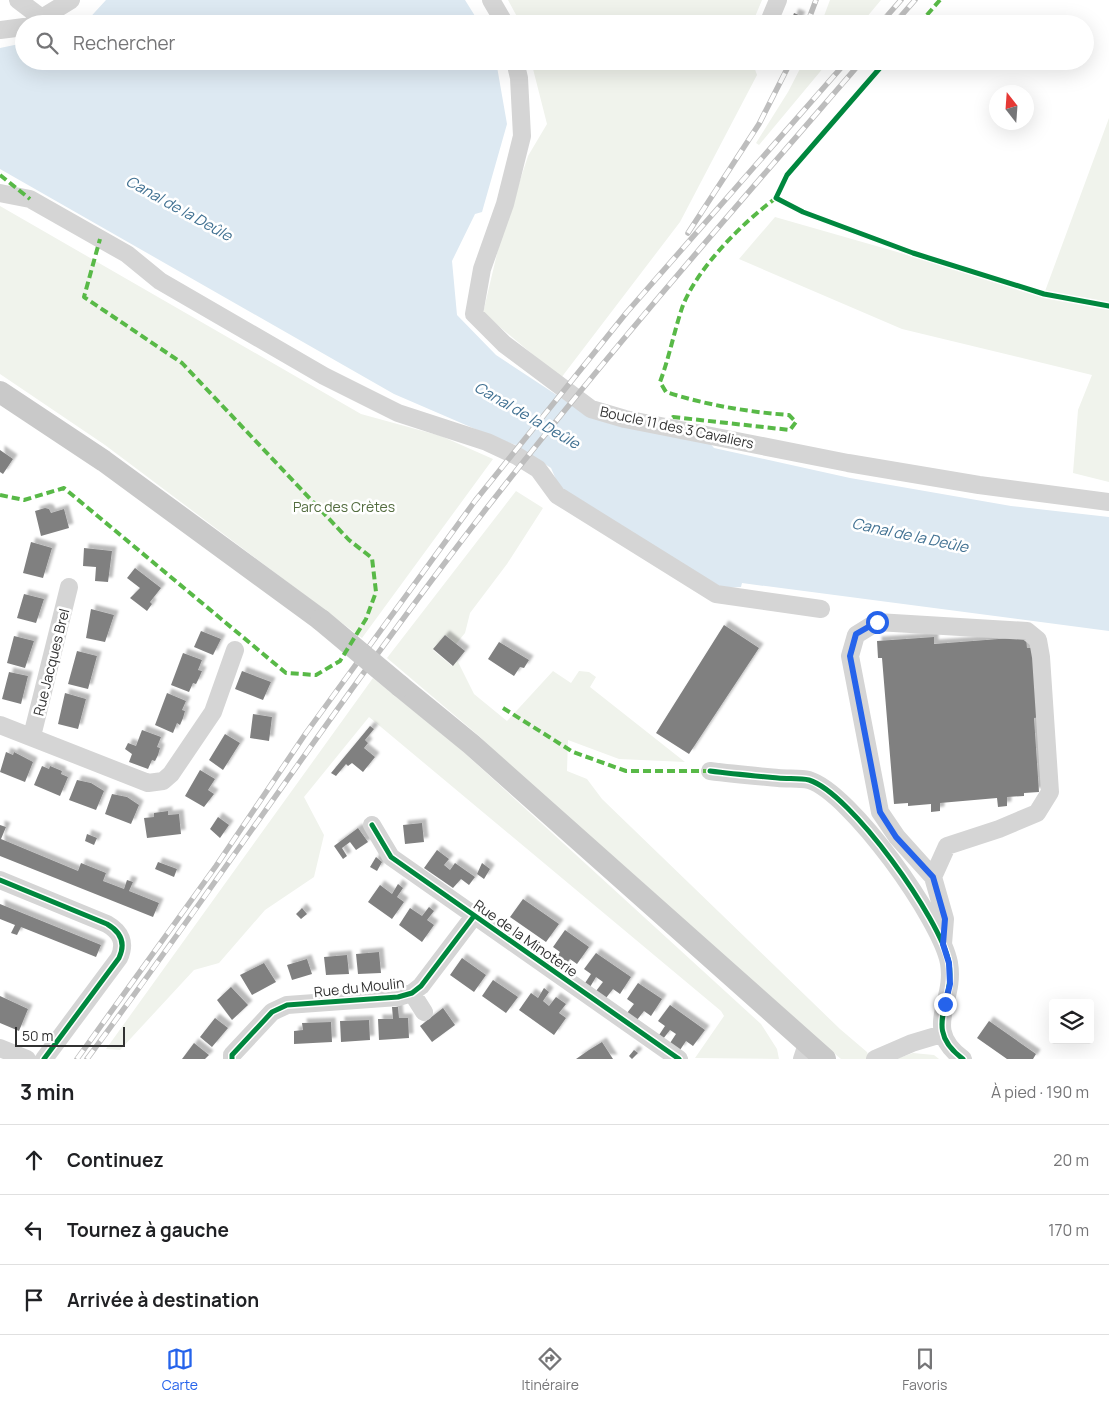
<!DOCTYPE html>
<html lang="fr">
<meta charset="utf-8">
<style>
body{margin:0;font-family:Manrope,sans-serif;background:#f2f2f2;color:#202124}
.controls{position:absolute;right:15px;bottom:15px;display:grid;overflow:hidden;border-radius:5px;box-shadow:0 5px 20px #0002}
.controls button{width:45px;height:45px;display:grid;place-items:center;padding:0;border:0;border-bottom:1px solid #e0e0e0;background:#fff;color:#202124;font:25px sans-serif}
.compass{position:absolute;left:989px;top:85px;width:45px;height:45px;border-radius:50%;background:#fff;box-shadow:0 5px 20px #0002;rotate:343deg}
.scale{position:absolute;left:15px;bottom:12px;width:110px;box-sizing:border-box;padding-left:5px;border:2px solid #313131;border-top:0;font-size:14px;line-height:18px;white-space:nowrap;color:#313131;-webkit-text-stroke:4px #fff;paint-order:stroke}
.stop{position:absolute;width:15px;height:15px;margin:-11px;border:4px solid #2563eb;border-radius:50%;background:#fff}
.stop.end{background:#2563eb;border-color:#fff;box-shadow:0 1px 5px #0008}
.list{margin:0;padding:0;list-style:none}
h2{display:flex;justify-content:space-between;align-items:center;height:65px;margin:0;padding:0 20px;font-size:21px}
h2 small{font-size:16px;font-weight:400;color:#757577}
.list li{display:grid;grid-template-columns:32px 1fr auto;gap:15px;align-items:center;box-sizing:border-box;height:70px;padding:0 20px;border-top:1px solid #e0e0e0}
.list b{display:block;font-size:19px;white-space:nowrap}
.list em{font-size:16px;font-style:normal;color:#757577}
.icon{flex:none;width:28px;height:28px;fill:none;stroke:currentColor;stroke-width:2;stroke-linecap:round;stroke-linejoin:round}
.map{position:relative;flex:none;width:1109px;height:1059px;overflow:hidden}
.search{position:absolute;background:#fff;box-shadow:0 5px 20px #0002;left:15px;right:15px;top:15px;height:55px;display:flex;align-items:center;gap:12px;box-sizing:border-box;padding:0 18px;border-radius:28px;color:#757577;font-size:19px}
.sheet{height:275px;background:#fff}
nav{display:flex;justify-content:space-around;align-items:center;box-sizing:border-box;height:70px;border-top:1px solid #e0e0e0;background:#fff;font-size:14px;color:#757577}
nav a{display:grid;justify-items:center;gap:2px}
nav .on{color:#2563eb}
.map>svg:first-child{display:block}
.green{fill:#f0f3ec}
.water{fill:#dde9f2}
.building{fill:#808080;filter:url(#shadow)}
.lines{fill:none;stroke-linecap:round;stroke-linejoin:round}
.minor{stroke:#d5d5d5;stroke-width:18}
.major{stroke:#c9c9c9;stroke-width:22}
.rail-casing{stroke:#bdbdbd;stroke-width:5.5}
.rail{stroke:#fff;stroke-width:4;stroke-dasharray:11;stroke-linecap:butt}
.major-bridge{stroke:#c9c9c9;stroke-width:22}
.quiet{stroke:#58b947;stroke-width:4;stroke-dasharray:8 4;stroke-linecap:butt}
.cycleway-casing{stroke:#fff;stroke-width:8}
.cycleway{stroke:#00873e;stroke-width:5}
.route{stroke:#2563eb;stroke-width:6}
.labels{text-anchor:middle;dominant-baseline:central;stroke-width:5;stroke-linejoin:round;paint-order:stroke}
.street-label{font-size:14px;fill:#313131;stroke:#fff}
.park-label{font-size:14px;fill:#536c3f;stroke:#fff}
.water-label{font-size:15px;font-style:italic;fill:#417192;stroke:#fff}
</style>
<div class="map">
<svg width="1109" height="1059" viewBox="0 0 1109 1059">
<defs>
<filter id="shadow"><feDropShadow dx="4.5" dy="-4.5" stdDeviation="1" flood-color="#0004"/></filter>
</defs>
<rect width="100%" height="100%" fill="#fff"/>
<path class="green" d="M508,0H762L752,24H521Z
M830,0H881L861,24H821Z
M531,61H752L757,75L680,222L561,378L483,313L500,241L528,156L547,124Z
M804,61H829L759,145L756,143L788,92Z
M1109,118V482L1073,473L1078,410L1092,375L902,329L739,259L775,217L1044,294Z
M0,206L361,414L441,436L493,459L362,638L105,445L0,374Z
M516,491L543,508L507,564L470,613L465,633L456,644L445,635L433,650L452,666L457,660L474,694L507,721L553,671L571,683L579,671L589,672L596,677L590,687L685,762L619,759L568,740L567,771L587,779L602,799L840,1029L867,1052L870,1059H841L792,1018L641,881L542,796L479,736L387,658Z
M373,678L457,746L761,1024L777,1049L779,1059L695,1058L724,1016L721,1011L369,717L304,797L324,835L314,877L265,910L219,963L194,970L120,1050L106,1049Z
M913,1053L934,1055L939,1059H896Z"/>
<path class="water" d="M106,0H465L480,24H84Z
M24,43V61H496L507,124L482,212L475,214L452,261L457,315L496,355L581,411L708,441L714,448L850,478L1011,506L1109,517V631L742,583L741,587L723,588L562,493L551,468L516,445L496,438L394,394L0,169V48Z"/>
<path class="building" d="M794,13L801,16L797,24H790Z
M0,450L13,459L3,474L0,472Z
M45,508L49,509L51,513L64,509L69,528L41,536L35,511Z
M31,542L52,548L43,578L23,573Z
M84,548L112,551L108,582L95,581L96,567L83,566Z
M135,568L161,588L150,602L152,604L147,611L130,598L140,588L127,578Z
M24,594L44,599L36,623L17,618Z
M91,609L114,615L105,642L86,638Z
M724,625L759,648L689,754L656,733Z
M201,631L221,639L213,655L194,647Z
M445,635L465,651L453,666L433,649Z
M14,636L34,641L25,668L7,663Z
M934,637V644L1026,637L1027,648H1035L1041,717L1034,718L1039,792L1024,793V796L1007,797V806L998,807L997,798L940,803V811L931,812V804L908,806V803L894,804L882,658H878L877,641Z
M499,642L529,660L524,668L520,667L514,676L488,659Z
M77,651L97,656L88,689L68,684Z
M183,653L202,660L198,670L202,671L199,678L196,684L193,683L189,692L171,685Z
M242,671L271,682L263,700L235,689Z
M9,672L28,676L21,704L2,699Z
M65,693L86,699L78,729L58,724Z
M167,693L186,701L182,710L185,711L183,718L180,725L177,723L173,733L155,725Z
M253,714L272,717L269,741L250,738Z
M370,726L374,729L365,740L368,743L364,748L375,757L363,772L352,763L348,766L346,764L336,776L331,773Z
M142,730L161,737L157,747L160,748L158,755L155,761L152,760L148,769L129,762L132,754L125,749L128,743L136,746Z
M225,734L240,743L223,770L209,760Z
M6,752L13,755L14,752L33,762L25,782L0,772Z
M42,766L49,769L50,766L62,771L61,774L68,777L60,796L34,785Z
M200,770L215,779L208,790L214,794L204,807L185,796Z
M77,780L91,783L104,791L96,810L69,800Z
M112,794L127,797L139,805L131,824L105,814Z
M168,811V815L179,814L181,834L147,838L144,818L154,817V813Z
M218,817L229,825L220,838L210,829Z
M422,823L424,842L405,844L403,825Z
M0,825L6,827L1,839L78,871L81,863L106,873L103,881L124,889L127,880L133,882L129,891L159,903L153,917L0,856Z
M358,828L368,842L356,850L350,842L342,848L347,856L343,859L334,846Z
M87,834L97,838L94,845L85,841Z
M437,850L449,859L444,865L450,870L455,863L475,877L469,885L461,879L453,888L424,868Z
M376,857L382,862L377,871L370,867Z
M158,862L177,869L174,877L155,869Z
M482,863L490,869L484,879L477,874Z
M398,884L403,888L397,897L404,902L392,919L368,902L380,885L392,894Z
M523,899L559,924L546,942L510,917Z
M0,904L101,945L96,957L21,927L17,935L11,933L15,925L0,919Z
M429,907L434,911L427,920L434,925L422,942L399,925L410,908L422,916Z
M302,908L307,914L301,919L296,914Z
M565,930L589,947L577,964L570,959L563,968L554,961L560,952L553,947Z
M379,952L381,973L358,974L356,954Z
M596,953L631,977L620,994L613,989L606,998L596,991L603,982L596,977L590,987L585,983L591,974L584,969Z
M347,955L349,974L326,975L324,957Z
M462,958L486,975L474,992L450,975Z
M307,959L312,974L292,980L287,965Z
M264,963L276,982L252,995L240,975Z
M493,980L518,997L506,1013L482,996Z
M638,983L662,999L651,1016L644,1011L637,1020L627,1013L634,1004L627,999Z
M231,987L248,1005L232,1020L217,1000Z
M544,988L549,992L543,1001L549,1006L556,997L566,1004L559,1013L566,1018L554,1035L519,1010L531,993L538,998Z
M0,996L28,1009L19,1031L0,1023Z
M670,1005L705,1030L693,1046L686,1041L680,1050L670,1043L676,1034L670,1030L663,1039L659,1035L665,1026L658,1021Z
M392,1007H398L399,1018H408L409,1038L379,1040L378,1019H393Z
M443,1008L455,1025L432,1042L420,1026Z
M215,1018L228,1028L212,1047L200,1037Z
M369,1020L370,1040L341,1042L340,1021Z
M989,1021L1036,1054L1033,1059H1007L977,1038Z
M331,1022L332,1042L294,1044V1031L303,1030L302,1023Z
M602,1042L613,1059H576L589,1050Z
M194,1043L209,1055L205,1059H182Z
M634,1050L638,1053L632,1059L629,1056Z"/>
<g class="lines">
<path class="minor" d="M18,0L43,19
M491,0L505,24
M32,24L71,0
M768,24L778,0
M0,30L24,27
M515,61L519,78L522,136L505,204L482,269L474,314L504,344L591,409L625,419L848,463L979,485L1109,502
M0,193L30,199L127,254L160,281L324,376L398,413L487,442L517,456L538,469L557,495L716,594L821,609
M0,725L148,783L163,781L171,774L213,712L235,650
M32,736L69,587
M710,771C733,774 756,776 778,778C788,779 800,778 809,780C851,793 941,920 949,963C956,1003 921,1028 963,1059
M372,825L391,857L679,1059
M933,877L947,846L999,829L1037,813L1050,792L1041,657L1038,640L1027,631L877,622L856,635L850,656L880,812L897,837L933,877L945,919L943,944
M0,880L107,924C121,932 126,943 119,958L44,1059
M412,993L424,1012
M0,1048L27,1059
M232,1059V1055L272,1012L287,1005L398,997L412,993L421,986L474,916
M802,1059L807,1044
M875,1059L912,1043L942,1034"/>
<path class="major" d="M0,392L104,461L321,620
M400,686L471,744L825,1059"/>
<defs>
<path id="rail" d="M807,24L816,0
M880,24L901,0
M894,24L915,0
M688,233L759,124L791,61
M77,1059L216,866L306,733L475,501L627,312L847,61
M87,1059C222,877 347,688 486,509C606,355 734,209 862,61"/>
</defs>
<use href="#rail" class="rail-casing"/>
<use href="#rail" class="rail"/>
<path class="major-bridge" d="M321,620L400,686"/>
<path class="quiet" d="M919,24L940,0
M0,175L30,199
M663,425L673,417L790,430L796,422L789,415C748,412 706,405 666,392L660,382C669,358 674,332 682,308C696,269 743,222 776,198
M0,495L24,500L64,488L286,673L316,675L340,661L366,619L376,592L372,558L349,540L182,363L84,297L100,239
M503,708L573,752L626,771H710"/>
<defs>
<path id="cycleway" d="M886,61L787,175L776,198L803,212L913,253L1044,294L1109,306
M710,771C733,774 756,776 778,778C788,779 800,778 809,780C851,793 941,920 949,963C956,1003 921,1028 963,1059
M372,825L391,857L679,1059
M0,880L107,924C121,932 126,943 119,958L44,1059
M232,1059V1055L272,1012L287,1005L398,997L412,993L421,986L474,916"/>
</defs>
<use href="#cycleway" class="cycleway-casing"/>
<use href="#cycleway" class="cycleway"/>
</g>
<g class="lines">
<path class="route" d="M877,622L856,634L850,656L880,812L896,837L933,877L945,919L943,944L949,963L950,984L945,1004"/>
</g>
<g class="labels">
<g class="street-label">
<text transform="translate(677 427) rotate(12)">Boucle 11 des 3 Cavaliers</text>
<text transform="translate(51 662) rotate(-76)">Rue Jacques Brel</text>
<text transform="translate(526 938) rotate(35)">Rue de la Minoterie</text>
<text transform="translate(359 987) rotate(-6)">Rue du Moulin</text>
</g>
<g class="park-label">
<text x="344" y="506">Parc des Crètes</text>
</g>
<g class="water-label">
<text transform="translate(179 208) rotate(29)">Canal de la Deûle</text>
<text transform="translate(527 415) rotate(30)">Canal de la Deûle</text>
<text transform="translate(910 535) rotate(12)">Canal de la Deûle</text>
</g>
</g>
</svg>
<div class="controls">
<button><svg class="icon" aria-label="layers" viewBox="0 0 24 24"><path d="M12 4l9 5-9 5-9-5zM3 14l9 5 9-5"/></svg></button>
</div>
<svg class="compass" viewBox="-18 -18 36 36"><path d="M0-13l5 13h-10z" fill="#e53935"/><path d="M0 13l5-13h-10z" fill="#757577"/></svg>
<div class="scale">50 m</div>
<div class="stop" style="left:877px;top:622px"></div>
<div class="stop end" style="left:945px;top:1004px"></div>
<div class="search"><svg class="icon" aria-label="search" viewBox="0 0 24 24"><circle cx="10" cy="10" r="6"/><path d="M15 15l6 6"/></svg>Rechercher</div>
</div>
<section class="sheet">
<h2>3 min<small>À pied · 190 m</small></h2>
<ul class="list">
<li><svg class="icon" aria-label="ahead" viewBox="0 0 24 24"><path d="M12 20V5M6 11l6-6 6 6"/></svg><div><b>Continuez</b></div><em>20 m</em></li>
<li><svg class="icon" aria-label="left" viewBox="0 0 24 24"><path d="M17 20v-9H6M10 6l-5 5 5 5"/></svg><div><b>Tournez à gauche</b></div><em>170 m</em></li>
<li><svg class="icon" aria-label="arrive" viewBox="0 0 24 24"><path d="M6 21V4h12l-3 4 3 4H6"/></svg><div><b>Arrivée à destination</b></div></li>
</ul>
</section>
<nav>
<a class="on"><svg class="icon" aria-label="map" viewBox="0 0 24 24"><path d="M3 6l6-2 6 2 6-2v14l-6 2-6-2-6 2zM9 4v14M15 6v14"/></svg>Carte</a>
<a><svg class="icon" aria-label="directions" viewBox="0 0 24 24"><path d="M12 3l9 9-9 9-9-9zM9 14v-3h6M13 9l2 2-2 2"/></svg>Itinéraire</a>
<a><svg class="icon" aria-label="saved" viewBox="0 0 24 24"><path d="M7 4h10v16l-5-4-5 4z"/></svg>Favoris</a>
</nav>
